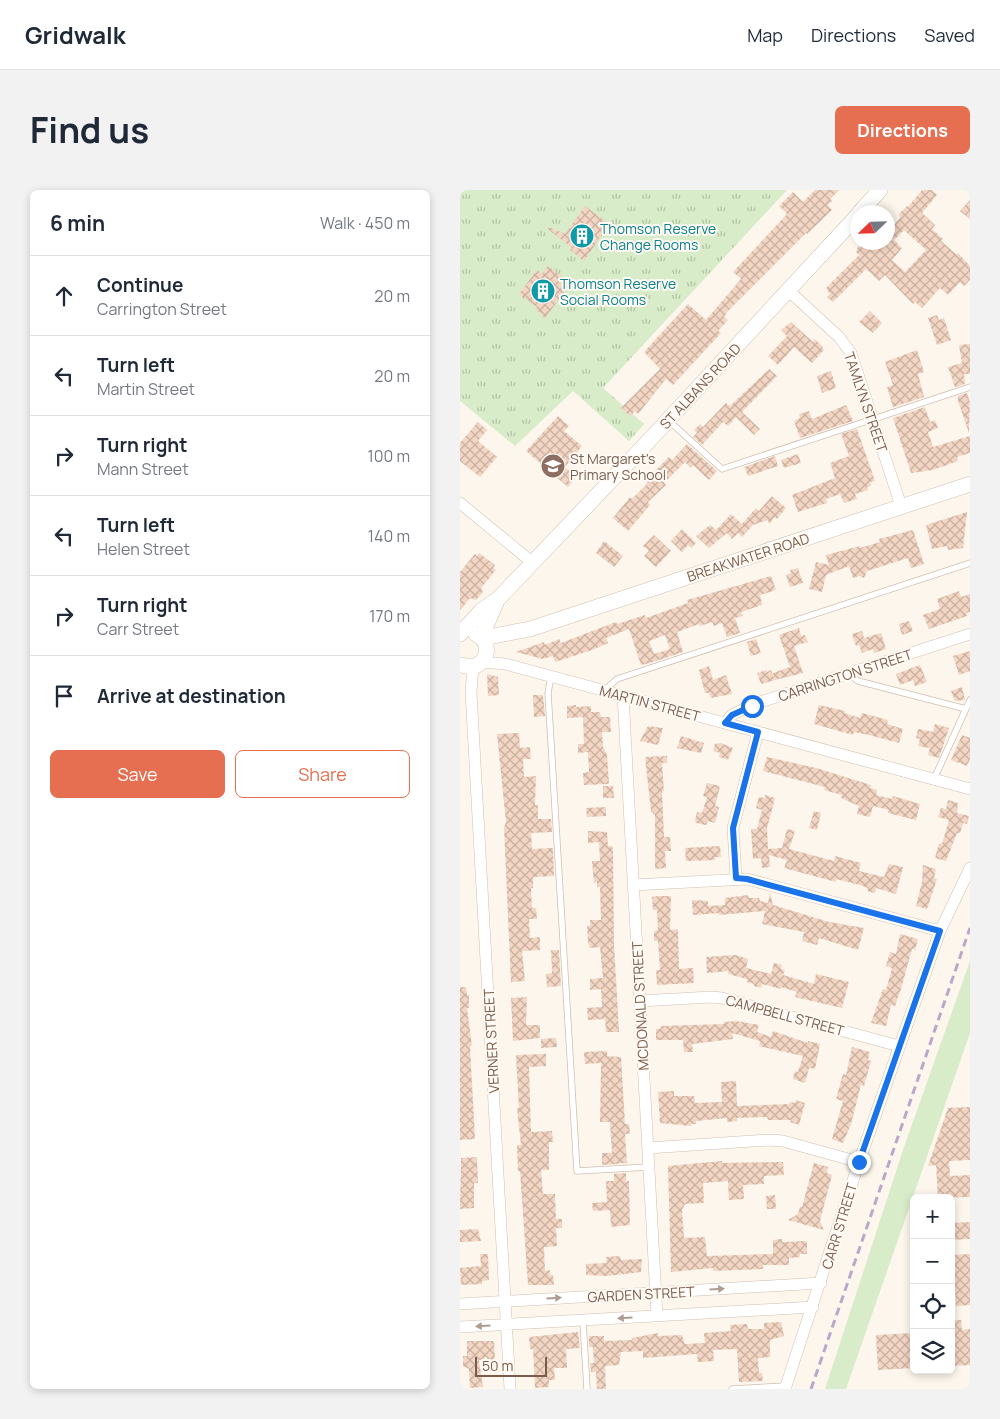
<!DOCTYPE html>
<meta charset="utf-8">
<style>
body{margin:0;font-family:Manrope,sans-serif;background:#f2f2f3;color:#1f2937}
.controls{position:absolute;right:15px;bottom:15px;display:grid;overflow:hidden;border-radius:8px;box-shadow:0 2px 8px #0003}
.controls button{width:45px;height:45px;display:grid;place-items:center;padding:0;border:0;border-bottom:1px solid #e0e1e3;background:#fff;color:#1f2937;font:25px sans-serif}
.compass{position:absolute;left:390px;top:15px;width:45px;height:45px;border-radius:50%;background:#fff;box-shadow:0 2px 8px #0003;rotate:247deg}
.scale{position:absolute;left:15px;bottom:12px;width:72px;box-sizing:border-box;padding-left:5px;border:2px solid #7a5c4d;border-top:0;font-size:14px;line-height:18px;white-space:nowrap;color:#7a5c4d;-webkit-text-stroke:4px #fffaf3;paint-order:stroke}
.stop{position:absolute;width:15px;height:15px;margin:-11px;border:4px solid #1a73e8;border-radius:50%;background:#fff}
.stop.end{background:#1a73e8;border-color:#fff;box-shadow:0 1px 5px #0008}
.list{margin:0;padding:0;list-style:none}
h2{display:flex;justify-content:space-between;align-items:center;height:65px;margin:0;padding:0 20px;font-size:21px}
h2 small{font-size:16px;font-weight:400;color:#747a83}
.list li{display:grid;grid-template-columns:32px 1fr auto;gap:15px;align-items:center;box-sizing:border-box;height:80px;padding:0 20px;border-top:1px solid #e0e1e3}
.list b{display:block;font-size:19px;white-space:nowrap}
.list p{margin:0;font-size:16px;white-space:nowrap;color:#747a83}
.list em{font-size:16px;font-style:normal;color:#747a83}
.actions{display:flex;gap:10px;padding:15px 20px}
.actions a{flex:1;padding:11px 0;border:1px solid #e76f51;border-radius:8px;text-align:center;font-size:18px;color:#e76f51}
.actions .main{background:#e76f51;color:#fff}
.icon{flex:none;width:28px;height:28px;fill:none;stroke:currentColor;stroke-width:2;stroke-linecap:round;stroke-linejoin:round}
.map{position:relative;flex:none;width:510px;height:1199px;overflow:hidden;border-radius:8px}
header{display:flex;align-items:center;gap:30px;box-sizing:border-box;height:70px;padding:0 25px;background:#fff;border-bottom:1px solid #e0e1e3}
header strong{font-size:24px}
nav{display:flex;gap:28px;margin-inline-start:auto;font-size:18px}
.intro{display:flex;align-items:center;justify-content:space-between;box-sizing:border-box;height:120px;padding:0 30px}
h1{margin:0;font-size:35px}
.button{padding:12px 22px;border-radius:8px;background:#e76f51;color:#fff;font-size:18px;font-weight:700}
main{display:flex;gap:30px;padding:0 30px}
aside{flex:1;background:#fff;border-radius:8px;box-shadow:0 2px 8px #0003}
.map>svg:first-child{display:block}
.grass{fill:#d8ecc9}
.park{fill:url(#park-tufts)}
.building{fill:url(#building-cross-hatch);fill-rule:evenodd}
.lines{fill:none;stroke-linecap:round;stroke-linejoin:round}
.service-casing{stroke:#d1beb0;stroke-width:7}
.minor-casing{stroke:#d1beb0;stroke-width:12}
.tertiary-casing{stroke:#d1beb0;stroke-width:16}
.service{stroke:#fff;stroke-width:5.5}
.minor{stroke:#fff;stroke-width:11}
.tertiary{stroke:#fff;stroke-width:15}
.rail{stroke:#b9a8c9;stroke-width:3;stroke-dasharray:8 5;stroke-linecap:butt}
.oneway{fill:#af9d94}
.route{stroke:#1a73e8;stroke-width:6}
.labels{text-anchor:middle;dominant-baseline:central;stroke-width:4;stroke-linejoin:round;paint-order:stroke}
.culture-label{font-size:14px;fill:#0d838f;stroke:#fffaf3;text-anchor:start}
.street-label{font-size:14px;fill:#7a5c4d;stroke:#fffaf3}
.education-label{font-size:14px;fill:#785e54;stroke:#fffaf3;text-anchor:start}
</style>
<header>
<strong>Gridwalk</strong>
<nav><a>Map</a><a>Directions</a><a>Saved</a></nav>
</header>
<div class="intro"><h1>Find us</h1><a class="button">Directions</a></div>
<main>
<aside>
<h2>6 min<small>Walk · 450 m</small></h2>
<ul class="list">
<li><svg class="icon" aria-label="ahead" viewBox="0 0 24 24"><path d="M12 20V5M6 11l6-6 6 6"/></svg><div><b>Continue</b><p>Carrington Street</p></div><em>20 m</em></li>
<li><svg class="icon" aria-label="left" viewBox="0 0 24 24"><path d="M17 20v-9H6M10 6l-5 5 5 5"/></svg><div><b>Turn left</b><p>Martin Street</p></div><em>20 m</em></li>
<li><svg class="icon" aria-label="right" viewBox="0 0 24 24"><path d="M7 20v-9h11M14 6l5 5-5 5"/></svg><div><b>Turn right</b><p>Mann Street</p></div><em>100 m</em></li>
<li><svg class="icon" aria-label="left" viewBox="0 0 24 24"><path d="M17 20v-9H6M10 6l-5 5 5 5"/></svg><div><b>Turn left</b><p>Helen Street</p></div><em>140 m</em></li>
<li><svg class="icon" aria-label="right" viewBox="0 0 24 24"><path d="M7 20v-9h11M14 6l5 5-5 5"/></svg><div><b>Turn right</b><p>Carr Street</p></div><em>170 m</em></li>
<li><svg class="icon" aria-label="arrive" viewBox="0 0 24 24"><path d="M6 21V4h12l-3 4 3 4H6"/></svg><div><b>Arrive at destination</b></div></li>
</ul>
<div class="actions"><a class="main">Save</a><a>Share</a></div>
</aside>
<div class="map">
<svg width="510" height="1199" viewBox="0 0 510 1199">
<defs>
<pattern id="park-tufts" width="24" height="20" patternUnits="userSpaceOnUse" patternTransform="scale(1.25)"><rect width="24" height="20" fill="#d8ecc9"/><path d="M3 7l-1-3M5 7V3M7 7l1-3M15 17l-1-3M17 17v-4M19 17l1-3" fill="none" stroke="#b4c2a5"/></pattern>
<pattern id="building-cross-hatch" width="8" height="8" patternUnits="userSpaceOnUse" patternTransform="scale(1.25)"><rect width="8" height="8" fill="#f3d5c3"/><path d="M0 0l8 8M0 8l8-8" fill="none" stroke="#cab0a1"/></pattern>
</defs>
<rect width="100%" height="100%" fill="#fdf6ec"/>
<path class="grass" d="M510,771V843L386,1199H365L444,957Z"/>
<path class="park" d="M0,0H327L143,198L184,234L169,251L113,201L55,256L0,211Z"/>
<path class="building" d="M355,0H379L370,9L372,11L368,15L372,20L347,44L346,43L267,122L264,127L268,130L258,141L261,143L213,195L206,189L178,224L175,221L170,226L161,218L200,179L184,162L228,114L246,130L281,89L273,82L327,24L319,16L333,2L343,12Z
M462,0H472L477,5L462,23L475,35L472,39L483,49L481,51L497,65L498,63L510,76V90L504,96L500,92L488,105L480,98L462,118L455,112L453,114L425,85L419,91L406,79L373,112L367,107L370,104L366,98L399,65L396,62L398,57L403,52H428V41L440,28L439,24L447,16L448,17ZM444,40L466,60L445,82L432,70L442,58L434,50Z
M510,10V29L500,21Z
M125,16L149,34L124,71L110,60L112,58L88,39L89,37L105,44Z
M88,76L111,93L85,128L76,119L77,117L59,104L77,80L82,84Z
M410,121L422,133L413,143L399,132Z
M477,125L479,130L484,128L491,150L477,155L468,128Z
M331,132L353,152L355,149L363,157L362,158L364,160L352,173L334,157L318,175L308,166L327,146L321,140Z
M510,154V184H504L505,194L495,197L488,177L502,173L499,155Z
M457,160L464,182L458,184L464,207L433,217L427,197L433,195L425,172Z
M309,179L317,186L282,222L300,239L294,245L276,227L268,236L263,232L242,255L233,247L237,243L234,240L240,234L243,237L266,213L270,216Z
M371,181L376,198L362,203L357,186Z
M507,203L510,212L509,243L498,211V206Z
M386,215L393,231L340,248L334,231L340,228L339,224L349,221L352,229Z
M465,217L470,232L475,230L478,238L468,242L473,257L510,246V263L497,267L498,271L473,280L451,283L433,228Z
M98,226L109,236L104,241L122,256L105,277L116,287L108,297L66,261Z
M18,232L27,240L18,251L37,267L20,287L0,271V253Z
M397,239L415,291L410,292L411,296L407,297L408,300L395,304L397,309L384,313L380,304L366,309L367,313L338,322L332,305L375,288L370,273L389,266L381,244Z
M227,254L257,281L249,290L233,275L231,278L225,272L204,293L206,295L188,312L190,315L168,341L153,328L170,307L172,309L188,293L186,291L193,283L209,267L212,270Z
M338,264L341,273L324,278L321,270Z
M315,266L318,276L288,286L284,277Z
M312,306L326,318L317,329L315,327L309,334L308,330L293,335L282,347L278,343L272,349L267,343L249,358L236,346L250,335L256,340L271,324L282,334L296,318L299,321Z
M507,322L503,358L488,360L487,356L472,359L466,335Z
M222,339L236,353L231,358L228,355L222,362L211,351Z
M453,340L464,374L451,378L448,368L407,381L404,388L399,386L393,388L389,376L366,385L362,402L349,399L356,372L369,375L366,365L400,356V358L420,352L419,349Z
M194,345L211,361L196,377L184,366L189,361L183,356Z
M144,351L163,366L154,377L136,363Z
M19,363L35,375L33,378L36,380L21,398L23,402L16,410L10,408L0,420V382L15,364L17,366Z
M338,378L343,393L330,397L326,385L331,383L330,380Z
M311,386L316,400L300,405L302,415L281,422L283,426L275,428L280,443L267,447L262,433L254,436L252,432L240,436L239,434L217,442L223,462L190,473L181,475L169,439L146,448L148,453L132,460L95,472L93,466L83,469L56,462L84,452L85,455L99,449L101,453L156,432L157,434L185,425L186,428L228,413L227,410ZM205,445L210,459L194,464L189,451Z
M499,401L501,407L510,404V422L506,423L507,426L469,439L463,425L480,419L477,409Z
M449,431L453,441L442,445L439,434Z
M339,438L341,446L345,445L348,452L334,456L343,483L315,490L313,483L330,477L319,445Z
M402,441L404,448L421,443L426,459L414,463L413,459L402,463L399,455L396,456L392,444Z
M296,449L301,463L291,466L287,452Z
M510,461V481L499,485L493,466Z
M460,475L467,492L455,496L453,490L440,495L436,484Z
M249,476L253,490L266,485L272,504L251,508L249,503H245L239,480Z
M306,480L307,482L311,480L315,490L301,494L297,483Z
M27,484L38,487L39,505L28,506Z
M502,497L505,510L495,511L491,501Z
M73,505H83L85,526L74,527Z
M116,515V517L131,516V522H140L141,527H150L151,542H142L143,557L147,565L149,594L124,595L123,583L129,582L128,562L118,563V554H124L123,527L107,528V516Z
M359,515L385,521L384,523L400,528L402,523L428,530L427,534L443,539L439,553L409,545L394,542L393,545L354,534Z
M475,534L489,538L479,568L468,565L470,558L458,556L460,549L456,548L458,539L473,542Z
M188,536L203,538L198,555L180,551Z
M59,543L60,558L70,557L71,569H63L64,587L76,586L75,615H78V629H91L92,642L71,643L72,659L93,658L94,686L73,687V698H71L72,718H76L77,729H69L70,748L80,747V760L62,761L65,791L51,792L44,638L46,632L37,544Z
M502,545L510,548V569L507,576L491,570Z
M221,546L244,553L241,563L217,558Z
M261,553L273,558L268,570L259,567L260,563L253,561L255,554Z
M207,566V573H202L204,601H202L204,647H210L211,661H205L206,678L195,679V625L191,621L185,567Z
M307,567L356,578L411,595L410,598L417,600L416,605L432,609L433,606L460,614L456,630L428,623L429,620L413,616L410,627L397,624L399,616L381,608L382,605L364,600L365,597L303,581Z
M247,593L260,596L255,616L259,617L255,633L248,631L246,635L236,633L235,630L237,622L242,623L247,607L243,606Z
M143,596H153L154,608H143Z
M305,605L315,608L307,638L308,659L322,658L327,639L335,641L329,659L374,671L375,666L401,673L399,681L424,687L429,674L443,677L436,704L416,698L415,703L407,701L408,698L400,695L376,689V692L324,678L327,670L309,665L310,677L302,678L301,668L293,669L291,639H297L302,620L296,618L299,607L305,608Z
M488,610L498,613L497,623L509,626L507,634L503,633L500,643H497L486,671L475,668L479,653L482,654L489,630L478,627L481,618L486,619Z
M146,617V626L127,627L126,618Z
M354,621L361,623L357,640L349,638Z
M128,641L147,642L148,656H152L153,661L154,754L159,842H146L145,829L128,830L127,818L142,817L141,799L130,800V789L143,788L140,757L130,758L128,751L127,736H130V730H141L140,697H137V692L134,693L132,671H140L139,652L128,653Z
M260,656L261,667H255V670L226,671L225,658Z
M463,675L476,679L474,688L477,689L467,719L456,716L462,692Z
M310,703L313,715L369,732L404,738L398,760L359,748L357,755L342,751L344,742L302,734L305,721L259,725V723L233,725L232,710L248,711V716L265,715V708L288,705L289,708H299L300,711L308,713Z
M198,706H211L210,740L218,739L219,779L233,778L234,793L197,795L196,780H200L198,751H194V741L198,740L197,720H193L192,707Z
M440,744L458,749L455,760L452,759L441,799L435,816L431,815L426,836L411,833L423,799L426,800L432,778L426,776L430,762L436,764Z
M91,760H99L101,796L87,797L86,784L92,783Z
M276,765L288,769L286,778L311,784L314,773L322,775L321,779L325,780L323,785L354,794L356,784L389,792L382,818L335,807L337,802L321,797V799L302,794L301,798L294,796V794L287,792V789L268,784L269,781L247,783L246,767Z
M0,797H6L7,805H9V818H7L12,856H10L15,949L0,950Z
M67,807L66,835H80V848L53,851L51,808Z
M276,831L299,835L297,842L311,847L313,841L348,853V851L360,854L355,879L349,878L345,893L333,889L335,881L338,882L343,866L299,856L300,851L272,843L273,849L232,854L233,862H224L223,850H196V839H201L200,836L264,834V832Z
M96,848L97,857L81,858V849Z
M392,857L410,862L408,870L411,871L404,896L401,895L391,934L383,953L372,949L383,911L376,909L383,884L386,885Z
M147,861V866L161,867L165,934H169L170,944H165L167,973L142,975V963H152L150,932H140L141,873L125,874L124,862Z
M86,864V876L69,877L71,942L92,941L93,952H89V980H81L83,1004H95L96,1029H102V1038H96L97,1056L84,1057L85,1081L90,1080V1085H93L94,1095H68L60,981H58L57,955H61L57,918H59L56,865Z
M276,891L277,916L329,914L330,912L335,913L336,910L345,913L339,935L330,932L331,930H308L307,927L277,928V931L267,932V928L236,931V934H231V936L200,933L198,902L214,901V906H234L235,913L262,912L261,892Z
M510,917V970L489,971L490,986L510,985V1007L478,1008L476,975L468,976L488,918Z
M17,967L18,993H14V1018L0,1019L1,968Z
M262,971V973L323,972L324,985L304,986V994L283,995L284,1009L269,1010L268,991L243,993L244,1013L225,1014L222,1020L224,1048L245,1047L247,1066L313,1064V1050L322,1049V1052L347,1051V1064H340V1067L329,1068V1075H303V1079L253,1081V1078L211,1082L208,976Z
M354,973L368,977L367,983L372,985L360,1031L364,1040L328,1030L338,1024L340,1017H342Z
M166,983V991H169L170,1035L151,1037L150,1020L133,1021L132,1013L147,1012L146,991H154V984Z
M315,1005L316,1019H307L306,1006Z
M510,1032V1049L491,1050V1033Z
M18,1039L21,1051L0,1052V1040Z
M20,1064H28L29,1090L22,1091V1094L1,1095L0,1078L21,1076Z
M510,1064V1115L496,1116L495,1099H491V1065Z
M160,1066L161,1070L182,1069L181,1082L147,1086L126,1085V1074L147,1073L146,1067Z
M491,1130H501L502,1140L510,1139V1175L491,1176Z
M321,1132L324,1146L310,1150V1167L298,1168L299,1183H302L303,1191L279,1192L277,1159L253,1160L254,1171L238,1172L237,1164L183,1168V1161L161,1162L159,1175L145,1176L146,1199H137L136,1182H131L130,1173H134L133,1157H129V1146H144V1151L172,1150V1148L198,1143V1146L222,1145L225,1154L245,1153L244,1143L271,1141L270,1135L287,1134L288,1139H304V1133Z
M118,1142L120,1158L106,1159L107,1178H94L95,1190H89V1197L75,1198L73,1159H70L69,1147Z
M454,1143V1178L418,1180L416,1145Z
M7,1151H34L35,1170H19L23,1197L10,1198L9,1179L3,1176V1166H7Z"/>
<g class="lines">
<defs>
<path id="service" d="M209,231L262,279L510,197
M389,484L398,491L506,519
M91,486L88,503L117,981L189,977
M145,500L157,489L510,373
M474,589L510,510
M123,1131L127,1199
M272,1199L326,1196"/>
<path id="minor" d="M329,101L379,147L391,163L441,316
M0,313L73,373
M22,472L45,474L510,599
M13,477L11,502L50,1199
M163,505L197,1126
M265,533L272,525L291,515L510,444
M276,688L273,638L298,542
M173,695L287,689L480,741
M180,811L251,807L262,808L439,856
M188,958L309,950L323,951L399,972
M0,1114L361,1093
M0,1137L353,1117
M325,1199L399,972L480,741L510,678"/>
<path id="tertiary" d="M400,22L420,0
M0,444L21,421L38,409L183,257L398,25
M21,447L36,413
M23,448L70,439L510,294
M0,475L13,477C30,471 31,452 16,444"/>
</defs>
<use href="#service" class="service-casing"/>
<use href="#minor" class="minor-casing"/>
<use href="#tertiary" class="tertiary-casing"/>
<use href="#service" class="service"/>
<use href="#minor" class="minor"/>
<use href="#tertiary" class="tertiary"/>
<path class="rail" d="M351,1199L510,738"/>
</g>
<defs><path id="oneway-solid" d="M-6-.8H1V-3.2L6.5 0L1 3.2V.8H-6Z" transform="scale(1.25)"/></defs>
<g class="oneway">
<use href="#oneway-solid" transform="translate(257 1099) rotate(-3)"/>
<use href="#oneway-solid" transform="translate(94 1108) rotate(-3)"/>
<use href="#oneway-solid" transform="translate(165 1128) rotate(177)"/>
<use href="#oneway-solid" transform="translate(23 1136) rotate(177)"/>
</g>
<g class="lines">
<path class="route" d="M292,516L272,525L265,533L298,542L273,638L276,688L287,689L480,741L399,972"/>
</g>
<defs>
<symbol id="building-disc" viewBox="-11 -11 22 22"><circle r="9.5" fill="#0f9aa8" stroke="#fffaf3"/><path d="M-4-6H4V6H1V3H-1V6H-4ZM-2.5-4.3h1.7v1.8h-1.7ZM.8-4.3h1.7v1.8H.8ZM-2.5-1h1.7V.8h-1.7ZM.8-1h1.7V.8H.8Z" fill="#fff"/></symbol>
<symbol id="school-disc" viewBox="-11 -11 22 22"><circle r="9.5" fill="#8d6e63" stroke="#fffaf3"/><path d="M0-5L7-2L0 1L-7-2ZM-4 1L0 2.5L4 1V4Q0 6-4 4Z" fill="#fff"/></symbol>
</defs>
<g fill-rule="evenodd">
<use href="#building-disc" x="108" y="32" width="28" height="28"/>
<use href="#building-disc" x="69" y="87" width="28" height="28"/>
<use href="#school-disc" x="79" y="262" width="28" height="28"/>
</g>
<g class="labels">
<g class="culture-label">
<text x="140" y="38">Thomson Reserve<tspan x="140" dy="16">Change Rooms</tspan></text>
<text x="100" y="93">Thomson Reserve<tspan x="100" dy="16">Social Rooms</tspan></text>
</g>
<g class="street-label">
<text transform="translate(240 196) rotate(-47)">ST ALBANS ROAD</text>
<text transform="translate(406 212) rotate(71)">TAMLYN STREET</text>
<text transform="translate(288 367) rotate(-18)">BREAKWATER ROAD</text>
<text transform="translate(385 485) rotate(-18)">CARRINGTON STREET</text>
<text transform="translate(190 513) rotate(15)">MARTIN STREET</text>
<text transform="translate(180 816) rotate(-93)">MCDONALD STREET</text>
<text transform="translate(325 825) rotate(15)">CAMPBELL STREET</text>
<text transform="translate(31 851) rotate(-93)">VERNER STREET</text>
<text transform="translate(379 1036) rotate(-73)">CARR STREET</text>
<text transform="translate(181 1104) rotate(-3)">GARDEN STREET</text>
</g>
<g class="education-label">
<text x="110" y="268">St Margaret's<tspan x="110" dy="16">Primary School</tspan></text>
</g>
</g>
</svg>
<div class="controls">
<button>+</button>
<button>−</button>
<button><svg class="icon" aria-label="locate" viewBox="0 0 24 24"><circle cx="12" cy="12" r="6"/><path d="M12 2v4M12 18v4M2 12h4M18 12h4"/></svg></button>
<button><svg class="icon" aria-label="layers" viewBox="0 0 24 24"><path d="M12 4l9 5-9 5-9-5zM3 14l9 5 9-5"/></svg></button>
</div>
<svg class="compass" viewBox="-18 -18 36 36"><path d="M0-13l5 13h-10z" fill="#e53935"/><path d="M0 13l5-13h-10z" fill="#747a83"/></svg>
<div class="scale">50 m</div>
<div class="stop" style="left:292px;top:516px"></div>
<div class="stop end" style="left:399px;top:972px"></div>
</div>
</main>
